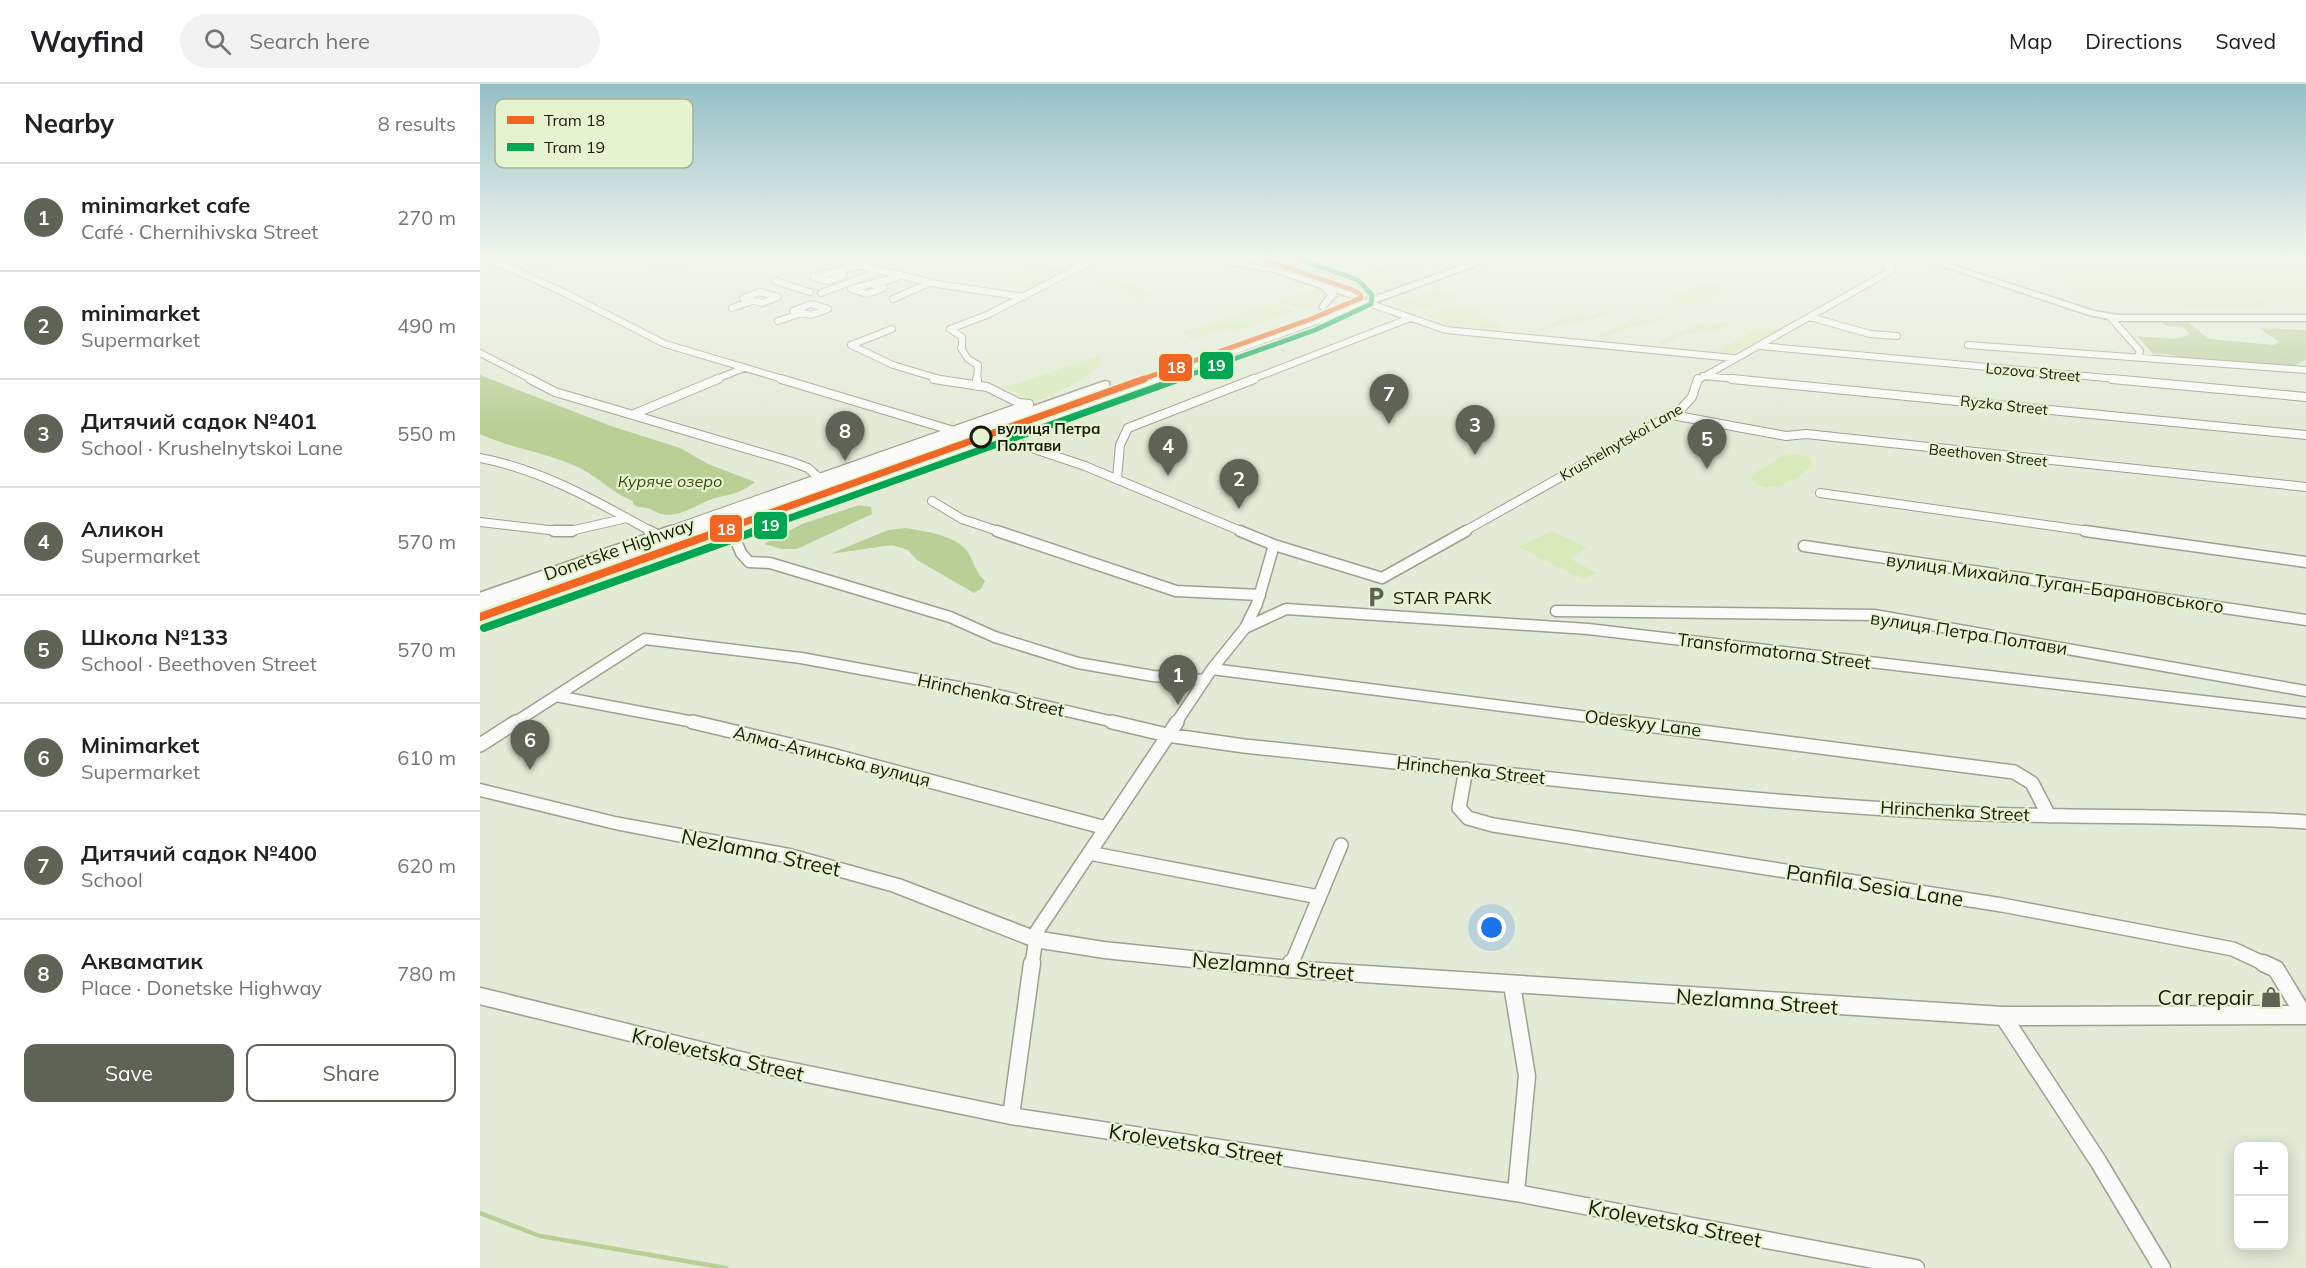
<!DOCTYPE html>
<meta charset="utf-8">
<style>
body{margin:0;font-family:Mulish,sans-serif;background:#f2f2f2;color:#202124}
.controls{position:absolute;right:18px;bottom:18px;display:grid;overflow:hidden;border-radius:12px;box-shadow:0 3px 15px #0003}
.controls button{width:54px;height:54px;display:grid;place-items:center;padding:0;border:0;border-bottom:2px solid #e0e0e0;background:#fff;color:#202124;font:30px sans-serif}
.you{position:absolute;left:1012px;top:844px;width:21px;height:21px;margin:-15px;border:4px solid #fff;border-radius:50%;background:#1a73e8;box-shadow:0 0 0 9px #1a73e833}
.badge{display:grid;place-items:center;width:39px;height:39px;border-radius:50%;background:#5e6455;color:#fff;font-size:20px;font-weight:700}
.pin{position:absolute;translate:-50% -50px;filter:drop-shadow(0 2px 3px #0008)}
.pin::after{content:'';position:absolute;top:32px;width:21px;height:18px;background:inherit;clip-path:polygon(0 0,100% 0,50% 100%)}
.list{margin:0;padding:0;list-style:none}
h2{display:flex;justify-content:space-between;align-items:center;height:78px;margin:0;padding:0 24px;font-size:26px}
h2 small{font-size:20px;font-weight:400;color:#757577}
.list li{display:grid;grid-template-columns:39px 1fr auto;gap:18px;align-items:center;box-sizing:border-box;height:108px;padding:0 24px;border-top:2px solid #e0e0e0}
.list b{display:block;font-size:22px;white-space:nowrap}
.list p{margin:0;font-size:20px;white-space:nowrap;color:#757577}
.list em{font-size:20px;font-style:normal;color:#757577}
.actions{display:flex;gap:12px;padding:18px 24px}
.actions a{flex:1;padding:14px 0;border:2px solid #5e6455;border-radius:12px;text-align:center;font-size:21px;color:#5e6455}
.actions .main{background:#5e6455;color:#fff}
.icon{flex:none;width:33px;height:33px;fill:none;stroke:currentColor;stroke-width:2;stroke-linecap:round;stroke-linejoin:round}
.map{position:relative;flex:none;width:1826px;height:1184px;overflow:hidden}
header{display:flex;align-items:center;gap:36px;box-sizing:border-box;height:84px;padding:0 30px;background:#fff;border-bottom:2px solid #e0e0e0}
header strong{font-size:28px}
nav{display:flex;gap:33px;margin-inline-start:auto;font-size:21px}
.search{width:420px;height:54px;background:#f2f2f2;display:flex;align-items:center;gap:15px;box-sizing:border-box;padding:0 21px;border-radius:33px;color:#757577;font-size:22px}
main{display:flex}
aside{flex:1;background:#fff}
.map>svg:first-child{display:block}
.green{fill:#d9eaba}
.forest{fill:#bfd09f}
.water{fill:#bacf96}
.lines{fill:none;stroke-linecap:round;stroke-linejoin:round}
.stream{stroke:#bacf96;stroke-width:4.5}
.street-far4-casing{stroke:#9ca192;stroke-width:8}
.street-far3-casing{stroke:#9ca192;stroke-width:10}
.street-far2-casing{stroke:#9ca192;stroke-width:13}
.street-far1-casing{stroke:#9ca192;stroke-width:16}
.street-casing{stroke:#9ca192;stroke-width:19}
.secondary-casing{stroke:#9ca192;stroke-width:3}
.highway-casing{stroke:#9ca192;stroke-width:3}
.street-far4{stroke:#fbfcf9;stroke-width:6}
.street-far3{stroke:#fbfcf9;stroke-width:8}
.street-far2{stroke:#fbfcf9;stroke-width:10}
.street-far1{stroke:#fbfcf9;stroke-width:13}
.street{stroke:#fbfcf9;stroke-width:16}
.secondary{fill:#fbfcf9;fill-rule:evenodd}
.highway{fill:#fbfcf9;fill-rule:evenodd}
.tram-1-far2-casing{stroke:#e5f3cf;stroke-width:8}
.tram-1-far1-casing{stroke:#e5f3cf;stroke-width:10}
.tram-1-casing{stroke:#e5f3cf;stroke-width:13}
.tram-2-far2-casing{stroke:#e5f3cf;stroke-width:8}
.tram-2-far1-casing{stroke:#e5f3cf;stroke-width:10}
.tram-2-casing{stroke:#e5f3cf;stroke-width:13}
.tram-1-far2{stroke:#f26522;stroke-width:5}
.tram-1-far1{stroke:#f26522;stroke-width:7}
.tram-1{stroke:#f26522;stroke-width:8}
.tram-2-far2{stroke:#00a651;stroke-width:5}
.tram-2-far1{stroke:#00a651;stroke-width:7}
.tram-2{stroke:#00a651;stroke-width:8}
.stop-dot{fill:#e5f3cf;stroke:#171c0f;stroke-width:3}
.labels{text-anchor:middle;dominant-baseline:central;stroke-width:4.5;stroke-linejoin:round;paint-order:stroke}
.far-street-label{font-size:15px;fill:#171c0f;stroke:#e5f3cf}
.far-stop-label{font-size:15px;font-weight:bold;fill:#171c0f;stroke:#e5f3cf;text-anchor:start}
.far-water-label{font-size:16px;font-style:italic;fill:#3b4b17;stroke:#e5f3cf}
.street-label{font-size:18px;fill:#171c0f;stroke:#e5f3cf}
.poi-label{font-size:18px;fill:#171c0f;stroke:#e5f3cf;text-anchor:start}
.near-street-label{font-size:21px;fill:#171c0f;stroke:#e5f3cf}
.near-poi-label{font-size:21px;fill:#171c0f;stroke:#e5f3cf;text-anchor:end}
.key{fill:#e5f3cf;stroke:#a7b295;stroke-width:1.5}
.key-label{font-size:16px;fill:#171c0f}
.line-badge{stroke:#e5f3cf;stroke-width:2}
.badge-label{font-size:16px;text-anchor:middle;font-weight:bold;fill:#fff}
</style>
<header>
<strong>Wayfind</strong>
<div class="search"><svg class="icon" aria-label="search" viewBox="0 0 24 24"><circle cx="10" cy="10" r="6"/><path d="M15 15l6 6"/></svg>Search here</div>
<nav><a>Map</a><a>Directions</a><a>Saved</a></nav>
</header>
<main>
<aside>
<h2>Nearby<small>8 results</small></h2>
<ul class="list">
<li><span class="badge">1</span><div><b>minimarket cafe</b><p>Café · Chernihivska Street</p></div><em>270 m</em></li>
<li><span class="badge">2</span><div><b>minimarket</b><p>Supermarket</p></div><em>490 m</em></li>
<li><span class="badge">3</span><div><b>Дитячий садок №401</b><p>School · Krushelnytskoi Lane</p></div><em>550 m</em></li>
<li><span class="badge">4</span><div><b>Аликон</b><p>Supermarket</p></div><em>570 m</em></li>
<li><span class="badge">5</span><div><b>Школа №133</b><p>School · Beethoven Street</p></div><em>570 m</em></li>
<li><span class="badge">6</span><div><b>Minimarket</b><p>Supermarket</p></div><em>610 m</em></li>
<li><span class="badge">7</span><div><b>Дитячий садок №400</b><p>School</p></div><em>620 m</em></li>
<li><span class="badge">8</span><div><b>Акваматик</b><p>Place · Donetske Highway</p></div><em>780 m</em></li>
</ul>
<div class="actions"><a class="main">Save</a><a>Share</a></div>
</aside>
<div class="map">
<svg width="1826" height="1184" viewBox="0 0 1826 1184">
<rect width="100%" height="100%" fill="#e3ebd7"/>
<path class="green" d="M60,175H85L48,192L37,187L44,184L31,183Z
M168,175H179L177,179L187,175H233L189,189L165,182L174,179H164Z
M760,175H821L870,192L898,183L923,191L879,207H867L810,188L758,178Z
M922,175H969L925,190L901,183Z
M987,175H1002L876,220L883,213Z
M1552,175H1826V222L1776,213L1793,224L1754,225L1616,218L1599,214L1589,197L1572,194L1571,189L1558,186Z
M552,180L591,187L546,210H538L543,206L512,201Z
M625,191L670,209L662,216L613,195Z
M1222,200L1236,201L1243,206C1229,216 1207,226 1191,215L1193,212Z
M835,205L846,209C841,220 832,222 821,226L799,217Z
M958,206L980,213L930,228L913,222Z
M793,219L815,228L755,248L746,244L712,255L700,249Z
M979,220L997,226L1022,243V245L973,242L946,232Z
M1123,227L1130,229L1105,238H1093L1050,249L1096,229L1109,232Z
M1179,232L1189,233C1171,242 1163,239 1147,244C1136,247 1125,256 1114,253L1157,234L1169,237Z
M1240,238H1253L1241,246L1202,251L1182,261L1177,259L1220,239L1230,242Z
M800,241L803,242L781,250L785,253L627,309L623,307Z
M1303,242L1307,243L1253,269H1240L1237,267L1280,244L1292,247Z
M621,271L620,281C599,299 579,309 554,318L526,303Z
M517,342L519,344L483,356L487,360L371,402L364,399Z
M1308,369L1328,373L1333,381C1316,395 1291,415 1271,395L1273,390Z
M342,405L351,408L0,537V526Z
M1072,447L1107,464L1089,474L1117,489L1104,496L1038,463Z"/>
<path class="forest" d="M1681,237H1706L1729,255L1793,261L1799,258L1779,244L1826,246V276L1810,283L1713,276L1686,270H1673L1657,252L1694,255L1710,251L1703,243L1686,242Z"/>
<path class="water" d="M0,291L131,342L200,364L228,380L275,398C254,414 246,409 227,417C207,426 191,438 170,425C165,422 158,425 153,420V417C131,409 115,389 93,381C63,368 30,364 0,350Z
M379,421L391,423L392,430L317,465H302L284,460L322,440Z
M425,444C444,447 476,451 488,468C494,478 495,488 505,497L501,505L494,509L437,476L428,466L412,461L350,470L408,446Z"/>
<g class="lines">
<path class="stream" d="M0,1129L60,1152L246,1184"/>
<defs>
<path id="street-far4" d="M9,175L83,208L185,260L306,296
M353,175L457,200L544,213
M356,189L364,191L348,197L333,193L378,182
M295,197L330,208
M395,202L404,204L387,210L371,205L416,194
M280,208L298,213L282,219L263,214Z
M341,209L400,187
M413,215L449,199
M888,219L966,246L1253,274
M331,220L348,225L331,231L313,227Z
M252,224L272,217
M1330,233L1390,250L1417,252
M1630,233L1660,267L1658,273
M298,237L322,229
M412,245L371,261L413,281L463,296
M1488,261L1826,286
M482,262V253L470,245L507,231L616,175
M1280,262L1648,296
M481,264L488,275L498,281L497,296
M0,269L53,296
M1223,292L1268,296
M234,296L264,284
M770,296L930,234
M1218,296L1412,186L1407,182L1419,175"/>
<path id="street-far3" d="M50,295L75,308L312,378L328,384L339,394
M301,295L474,347
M454,295L507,303L539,319L549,320
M1252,295L1826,351
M1632,295L1826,313
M497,302V295
M154,330L238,295
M1192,331L1306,352L1326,350L1826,403
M519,353L605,382L763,448
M0,374C63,386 116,417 172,448
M637,394L640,361L648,344L774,295
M1340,409L1616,448
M452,417L482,435L521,448
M0,438L86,448L147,434
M186,448L549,320
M983,448L1200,326L1212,313L1218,295"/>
<path id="street-far2" d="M74,447H92
M169,447L177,451
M517,447L696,507L780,511
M760,447L794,461L902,494L986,447
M1605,447L1826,478
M253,449L261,469L269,478L290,479L470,533L515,553L598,579L673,592L725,596
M1324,462L1826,536
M0,514L191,447
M1076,527L1394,531L1826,607
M765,544L806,525L1108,545L1826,629
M732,585L1156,639
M76,612L219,639
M34,639L165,555L321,574L505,608L638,639
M696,639L732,585L765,544L777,520L794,461"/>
<path id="street-far1" d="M213,638L348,670L626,744
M632,638L687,651L764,662C994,685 1225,716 1457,728C1580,735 1703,730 1826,738
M1144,638L1534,688L1552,699L1569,732
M0,661L36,638
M986,685L979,724L988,734L1013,741L1522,821L1753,865L1787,881
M609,769L839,813
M552,881L557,847L697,638
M811,881L861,761"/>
<path id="street" d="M1783,879L1796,885L1824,931
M809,885L811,879
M1032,901L1047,992L1036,1109
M0,912L269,978L531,1032L1036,1109L1436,1184
M1523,932L1618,1077L1682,1184
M531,1032L552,879"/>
<path id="secondary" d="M717,175H739L795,184L880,212L876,215L855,208L857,211L843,226L839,223L848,211L841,204L794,188Z
M1441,175H1454L1614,227L1638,231H1826V237H1638L1609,231Z
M0,700L135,733L310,765L422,796L555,847L624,858L809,877L1523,923L1826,922V940L1523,941L809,893L624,874L554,863L411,807L310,779L135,745L0,712Z"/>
<path id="highway" d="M999,175H1014L0,546V535Z
M625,297L629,298V304L0,527V516Z"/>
</defs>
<use href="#street-far4" class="street-far4-casing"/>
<use href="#street-far3" class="street-far3-casing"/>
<use href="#street-far2" class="street-far2-casing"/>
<use href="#street-far1" class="street-far1-casing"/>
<use href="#street" class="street-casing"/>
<use href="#secondary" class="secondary-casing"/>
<use href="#highway" class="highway-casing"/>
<use href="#street-far4" class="street-far4"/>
<use href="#street-far3" class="street-far3"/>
<use href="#street-far2" class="street-far2"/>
<use href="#street-far1" class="street-far1"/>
<use href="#street" class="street"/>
<use href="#secondary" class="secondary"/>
<use href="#highway" class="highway"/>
<defs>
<path id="tram-1-far2" d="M660,296L831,235L881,214L880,210L873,206L782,175"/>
<path id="tram-1-far1" d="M237,448L664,295"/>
<path id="tram-1" d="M0,533L241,447"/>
<path id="tram-2-far2" d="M695,296L835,246L891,220L892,211L878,196L819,175"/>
<path id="tram-2-far1" d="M271,448L699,295"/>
<path id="tram-2" d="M4,544L276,447"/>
</defs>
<use href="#tram-1-far2" class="tram-1-far2-casing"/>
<use href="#tram-1-far1" class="tram-1-far1-casing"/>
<use href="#tram-1" class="tram-1-casing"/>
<use href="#tram-2-far2" class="tram-2-far2-casing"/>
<use href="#tram-2-far1" class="tram-2-far1-casing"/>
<use href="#tram-2" class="tram-2-casing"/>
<use href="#tram-1-far2" class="tram-1-far2"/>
<use href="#tram-1-far1" class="tram-1-far1"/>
<use href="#tram-1" class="tram-1"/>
<use href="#tram-2-far2" class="tram-2-far2"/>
<use href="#tram-2-far1" class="tram-2-far1"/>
<use href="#tram-2" class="tram-2"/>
</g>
<linearGradient id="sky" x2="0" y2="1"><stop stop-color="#95bfc7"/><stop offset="0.51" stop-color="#f2f6ed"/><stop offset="1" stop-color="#f2f6ed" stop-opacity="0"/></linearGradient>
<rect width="1826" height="341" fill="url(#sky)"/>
<defs>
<symbol id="parking-bare" viewBox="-9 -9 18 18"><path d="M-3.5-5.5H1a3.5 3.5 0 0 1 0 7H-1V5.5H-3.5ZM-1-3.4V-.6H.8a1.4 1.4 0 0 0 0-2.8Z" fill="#5e6455" stroke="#e5f3cf" stroke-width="2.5" paint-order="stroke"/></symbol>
<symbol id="shop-bare" viewBox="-9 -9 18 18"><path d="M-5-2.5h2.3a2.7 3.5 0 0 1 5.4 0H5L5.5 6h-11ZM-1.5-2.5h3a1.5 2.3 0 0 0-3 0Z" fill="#5e6455" stroke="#e5f3cf" stroke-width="2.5" paint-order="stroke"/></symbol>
</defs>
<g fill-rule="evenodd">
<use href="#parking-bare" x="881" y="498" width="30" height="30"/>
<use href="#shop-bare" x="1776" y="898" width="30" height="30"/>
</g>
<circle class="stop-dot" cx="501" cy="353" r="10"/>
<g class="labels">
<g class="far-street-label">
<text transform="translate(1553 288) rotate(5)">Lozova Street</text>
<text transform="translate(1524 321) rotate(6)">Ryzka Street</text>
<text transform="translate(1141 358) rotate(-30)">Krushelnytskoi Lane</text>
<text transform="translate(1508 371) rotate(6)">Beethoven Street</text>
</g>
<g class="far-stop-label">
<text x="517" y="344">вулиця Петра<tspan x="517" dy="17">Полтави</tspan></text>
</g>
<g class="far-water-label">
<text x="190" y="397">Куряче озеро</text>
</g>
<g class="street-label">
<text transform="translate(139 465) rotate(-19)">Donetske Highway</text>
<text transform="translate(1575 499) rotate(8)">вулиця Михайла Туган-Барановського</text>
<text transform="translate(1489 549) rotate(9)">вулиця Петра Полтави</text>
<text transform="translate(1294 567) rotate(7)">Transformatorna Street</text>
<text transform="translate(511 611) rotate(12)">Hrinchenka Street</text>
<text transform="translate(1163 639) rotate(7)">Odeskyy Lane</text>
<text transform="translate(352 672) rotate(14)">Алма-Атинська вулиця</text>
<text transform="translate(991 686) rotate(6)">Hrinchenka Street</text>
<text transform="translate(1475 727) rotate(3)">Hrinchenka Street</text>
</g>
<g class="poi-label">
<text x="913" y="513">STAR PARK</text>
</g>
<g class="near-street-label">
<text transform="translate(281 768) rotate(12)">Nezlamna Street</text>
<text transform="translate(1395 801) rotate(9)">Panfila Sesia Lane</text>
<text transform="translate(793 882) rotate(5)">Nezlamna Street</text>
<text transform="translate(1277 917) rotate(4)">Nezlamna Street</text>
<text transform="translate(238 970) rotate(13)">Krolevetska Street</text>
<text transform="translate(716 1060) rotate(9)">Krolevetska Street</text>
<text transform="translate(1195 1139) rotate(11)">Krolevetska Street</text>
</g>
<g class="near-poi-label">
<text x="1774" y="913">Car repair</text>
</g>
</g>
<rect x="15" y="15" width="198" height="69" rx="9" class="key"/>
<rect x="27" y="32" width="27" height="8" fill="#f26522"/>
<rect x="27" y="59" width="27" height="8" fill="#00a651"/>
<g class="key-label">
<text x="64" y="42">Tram 18</text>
<text x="64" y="69">Tram 19</text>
</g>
<g class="line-badge">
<rect x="719" y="267" width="35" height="29" rx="6" fill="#00a651"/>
<rect x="678" y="269" width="35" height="29" rx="6" fill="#f26522"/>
<rect x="273" y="427" width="35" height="29" rx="6" fill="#00a651"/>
<rect x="229" y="430" width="34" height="29" rx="6" fill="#f26522"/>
</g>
<g class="badge-label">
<text x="736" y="287">19</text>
<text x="696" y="289">18</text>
<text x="290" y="447">19</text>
<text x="246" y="451">18</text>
</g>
</svg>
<div class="controls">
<button>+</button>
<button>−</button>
</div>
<div class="you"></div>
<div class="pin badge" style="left:698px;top:621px">1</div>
<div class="pin badge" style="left:759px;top:425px">2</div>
<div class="pin badge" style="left:995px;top:371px">3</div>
<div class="pin badge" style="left:688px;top:392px">4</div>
<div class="pin badge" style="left:1227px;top:385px">5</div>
<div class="pin badge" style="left:50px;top:686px">6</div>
<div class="pin badge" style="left:909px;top:340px">7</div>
<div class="pin badge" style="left:365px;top:377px">8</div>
</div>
</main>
